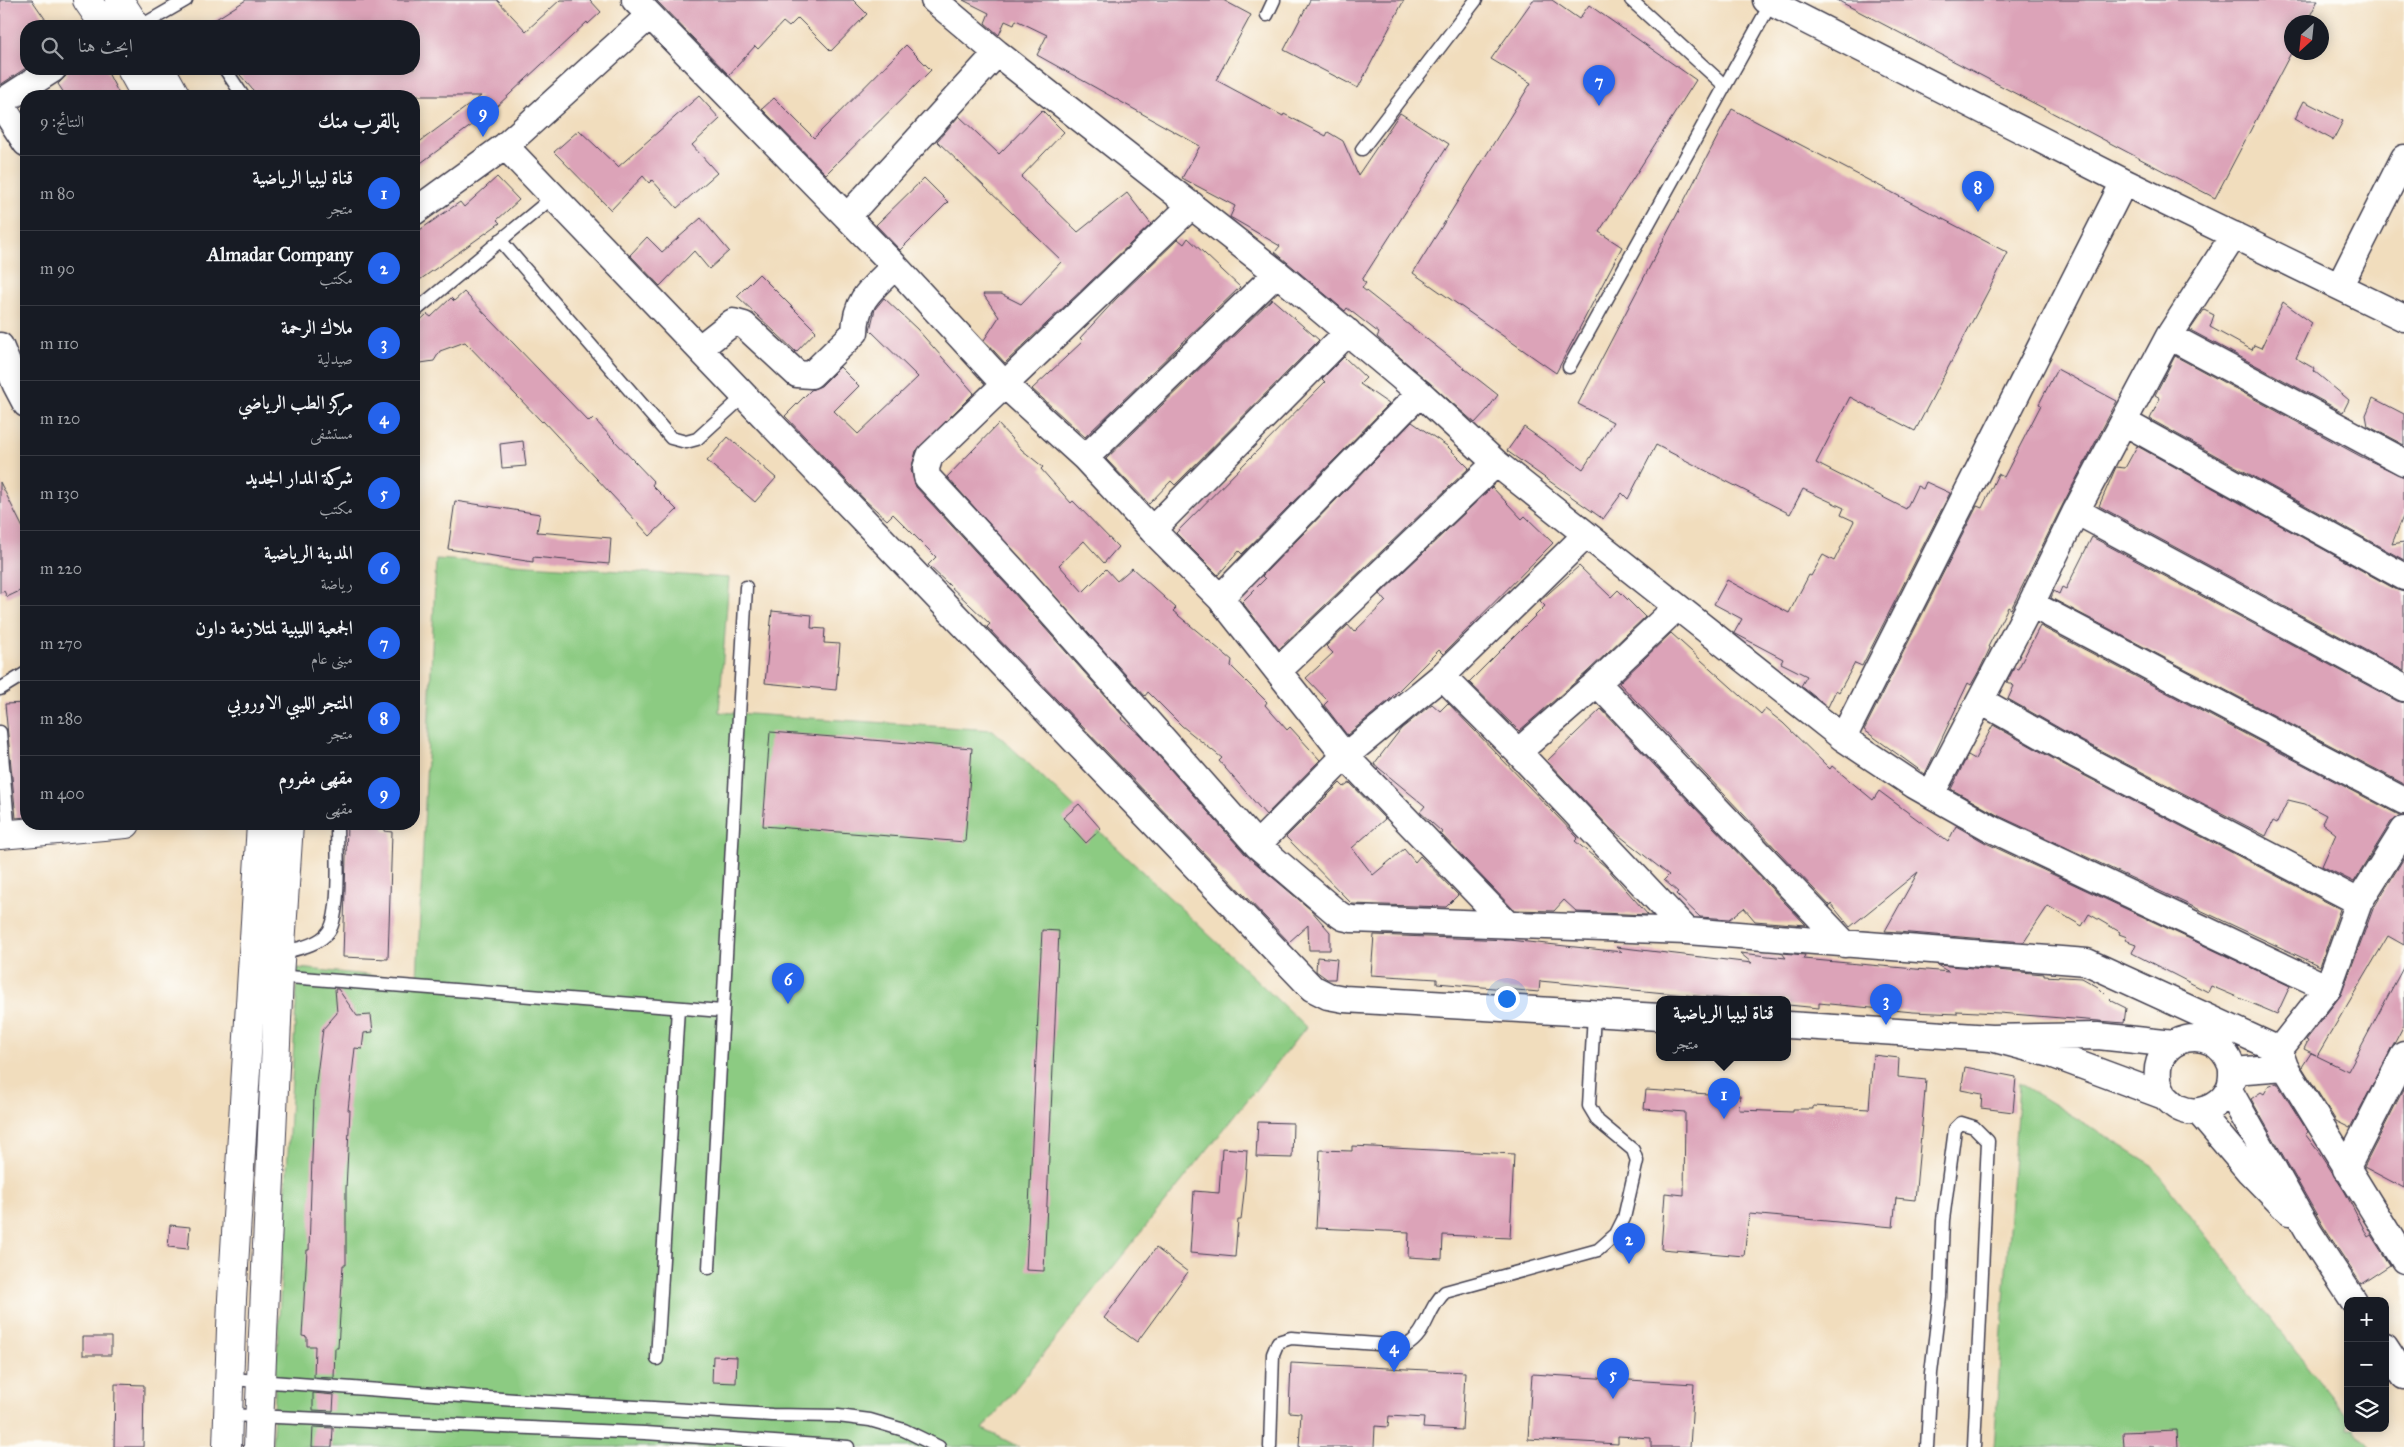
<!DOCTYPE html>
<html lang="ar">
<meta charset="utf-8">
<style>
body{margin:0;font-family:"IM FELL Great Primer",Amiri,serif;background:#20242c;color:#f1f3f6;direction:rtl}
.controls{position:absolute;right:15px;bottom:15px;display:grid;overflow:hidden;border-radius:10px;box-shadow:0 2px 12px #0003}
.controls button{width:45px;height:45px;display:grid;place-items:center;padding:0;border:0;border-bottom:1px solid #363941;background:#171b24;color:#f1f3f6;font:25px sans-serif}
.compass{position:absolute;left:2284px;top:15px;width:45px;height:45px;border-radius:50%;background:#171b24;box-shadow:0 2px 12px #0003;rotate:207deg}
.you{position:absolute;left:1506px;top:998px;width:18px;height:18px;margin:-12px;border:4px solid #fff;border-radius:50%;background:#1a73e8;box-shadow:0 0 0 8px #1a73e833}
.badge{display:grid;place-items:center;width:32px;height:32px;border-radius:50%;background:#2563eb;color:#fff;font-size:16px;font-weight:700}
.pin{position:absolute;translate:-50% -41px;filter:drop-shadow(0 1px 2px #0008)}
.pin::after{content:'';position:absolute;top:26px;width:18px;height:15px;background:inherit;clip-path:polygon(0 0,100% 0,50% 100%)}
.popup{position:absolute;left:1656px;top:996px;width:135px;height:65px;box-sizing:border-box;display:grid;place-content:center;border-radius:10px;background:#171b24;filter:drop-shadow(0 1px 4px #0005);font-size:16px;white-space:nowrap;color:#9ea1a6}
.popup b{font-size:19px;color:#f1f3f6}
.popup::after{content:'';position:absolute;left:50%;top:100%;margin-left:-10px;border:10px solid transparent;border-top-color:#171b24}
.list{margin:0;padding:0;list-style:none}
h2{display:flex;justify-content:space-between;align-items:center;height:65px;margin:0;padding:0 20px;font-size:21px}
h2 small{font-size:16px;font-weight:400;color:#9ea1a6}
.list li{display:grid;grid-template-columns:32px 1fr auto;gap:15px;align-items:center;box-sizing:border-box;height:75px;padding:0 20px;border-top:1px solid #363941}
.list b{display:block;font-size:19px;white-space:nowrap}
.list p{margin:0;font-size:16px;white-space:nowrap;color:#9ea1a6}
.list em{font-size:16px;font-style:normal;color:#9ea1a6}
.icon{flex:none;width:28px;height:28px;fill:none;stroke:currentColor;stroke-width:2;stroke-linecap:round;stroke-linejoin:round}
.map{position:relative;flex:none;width:2404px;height:1447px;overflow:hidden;direction:ltr}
.search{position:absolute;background:#171b24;box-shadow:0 2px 12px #0003;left:20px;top:20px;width:400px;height:55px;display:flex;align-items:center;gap:12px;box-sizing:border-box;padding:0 18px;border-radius:20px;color:#9ea1a6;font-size:19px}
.panel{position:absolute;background:#171b24;box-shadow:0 2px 12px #0003;left:20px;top:90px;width:400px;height:740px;border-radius:20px;direction:rtl}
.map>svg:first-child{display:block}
.green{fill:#8ccb82;stroke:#57765e}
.building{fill:#dca3b8}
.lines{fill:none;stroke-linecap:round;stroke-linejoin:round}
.service-casing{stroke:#413e4e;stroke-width:15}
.minor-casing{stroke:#413e4e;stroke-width:29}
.tertiary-casing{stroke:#413e4e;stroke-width:30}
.trunk-casing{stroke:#413e4e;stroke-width:30}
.service{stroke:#fff;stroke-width:12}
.minor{stroke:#fff;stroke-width:26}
.tertiary{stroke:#fff;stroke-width:28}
.trunk{stroke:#fff;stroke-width:28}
</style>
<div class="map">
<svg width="2404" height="1447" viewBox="0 0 2404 1447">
<rect width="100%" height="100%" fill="#fdfcf7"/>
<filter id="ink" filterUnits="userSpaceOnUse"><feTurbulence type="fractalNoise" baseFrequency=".02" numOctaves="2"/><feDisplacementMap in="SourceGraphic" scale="10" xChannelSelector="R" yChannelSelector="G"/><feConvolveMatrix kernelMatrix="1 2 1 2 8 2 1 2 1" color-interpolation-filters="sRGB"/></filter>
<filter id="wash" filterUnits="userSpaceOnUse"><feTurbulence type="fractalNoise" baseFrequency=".0096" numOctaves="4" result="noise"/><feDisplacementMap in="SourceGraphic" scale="20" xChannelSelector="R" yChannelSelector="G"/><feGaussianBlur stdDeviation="1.12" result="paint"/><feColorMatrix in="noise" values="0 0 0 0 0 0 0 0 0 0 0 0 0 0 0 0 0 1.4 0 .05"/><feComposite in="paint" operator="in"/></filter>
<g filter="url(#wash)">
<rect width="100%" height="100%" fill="#f1ddbd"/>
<path class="green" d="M436,559L729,578L719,712L993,730L1306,1027L983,1429L1019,1447H272L298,968L417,980Z
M2019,1083L2151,1164L2348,1418V1428H2355L2370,1447H1994Z"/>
<g id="blocks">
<path class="building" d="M0,0H32L50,26H26V68L0,85Z
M246,0H497L526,31L560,0H590L601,12L588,24L587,22L495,108L414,168V146L481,96H258L235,69H414V26H205Z
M656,0H853L867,14L831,51L798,18L789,27L783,22L758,49L755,46L729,75Z
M963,0H1223L1251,15L1216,80L1283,116L1284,114L1326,136L1328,132L1343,141L1358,175L1400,113L1449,144L1362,280L1366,283L1362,288L1498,395L1487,410L1475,423L1377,337L1379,333L1347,308L1345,311L1275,252L1280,246L1230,217L1235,206L1182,178L1200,146L1037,55L1047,35L1016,20L1014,25L1005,21L999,35L985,23L989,13Z
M1310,0H1404L1358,88L1284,50Z
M1533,0H1552L1579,19L1589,5L1696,80L1599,232L1622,247L1556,373L1413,273L1531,83L1491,59Z
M1837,0H2318L2307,22H2292V51L2215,198Z
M906,45L931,70L826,174L762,109L774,98L814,138Z
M68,69H106L120,96H66L58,84L66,76Z
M699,96L720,119L692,145L717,173L677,208L652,180L649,183L643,176L611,210L554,152L579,130L618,167Z
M2304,101L2343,121L2333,140L2295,119Z
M1732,109L2008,253L1915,431L1850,397L1816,463L1906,509L1917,486L1923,489L1926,482L1950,493L1862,666L1855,663L1839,692L1836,690L1828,707L1801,686L1807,676L1781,663L1783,659L1734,633L1742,619L1714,604L1727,580L1789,613L1809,575L1811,576L1823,555L1834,561L1854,521L1841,515L1844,508L1803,489L1790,514L1656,445L1628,499L1622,493L1603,519L1507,451L1524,427L1583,469L1613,422L1578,404Z
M1042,110L1064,132L1021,177L1078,232L1127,193L1151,224L1005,363L984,340L999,317L983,294H1001L1021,304L1062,261L937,141L959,116L999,154Z
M497,177L519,200L497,220L500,223L414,284V234L460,202L464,207Z
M924,178L948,202L900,250L876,225Z
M701,218L729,251L709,269L694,251L660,286L630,255L647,237L662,252Z
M1188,238L1240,287L1085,437L1032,389L1083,341L1080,338L1116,299L1178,239L1184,244Z
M759,274L816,331L796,352L737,296Z
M464,292L589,422L593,418L654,482L652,485L677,510L650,536L543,421L542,422L465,342L440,351L434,361L414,364V326L427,314L431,317L451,298L454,301Z
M884,298L917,329L974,393L916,451L911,470L916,487L1012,591L1123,716L1121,718L1140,735L1246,855L1311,910L1330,932V950H1309L1308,925L1289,942L987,627L990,624L928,565L936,557L893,514L887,520L866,501L785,416L811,390L821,386L840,367L859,386L834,411L858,434L918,377L870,330L875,309Z
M1272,299L1319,340L1175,485L1171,481L1149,504L1106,459Z
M2283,302L2312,323L2296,358L2315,369L2314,371L2349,400L2343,412L2190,330L2204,310L2214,315L2210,327L2252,350L2254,345L2261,348Z
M2175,356L2360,456L2404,477V514L2392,544L2404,542V560L2150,419L2160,398L2155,395Z
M1344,357L1366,378L1360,384L1389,404L1242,554L1239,551L1218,575L1176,533L1325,382L1322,379Z
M2057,369L2117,401L2063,504L2011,609L2008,607L1988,647L1990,648L1980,669L1971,685L1968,683L1925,774L1864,730L1977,506L1982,508L1998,474L2004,477L2041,405L2039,404Z
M2373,398L2404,414V445L2368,426L2366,415Z
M1412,422L1447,446L1469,468L1279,649L1242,602L1265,579L1262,576Z
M998,424L1022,450L1043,467L1041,469L1071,503L1073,501L1118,547L1104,563L1084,541L1059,565L1083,592L1106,569L1117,581L1132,568L1176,608L1173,611L1232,660L1231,666L1267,702L1265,705L1287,730L1290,727L1320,760L1266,815L1219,761L1222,758L1182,726L1148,692L1145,696L947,477Z
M728,437L776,478L755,502L707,461Z
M523,441L526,466L502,468L500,444Z
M2137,446L2397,590L2404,592V671L2099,506L2116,467L2125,468Z
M0,482L26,534V588L7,597L4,591L0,593Z
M1492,487L1522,519L1525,516L1553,543L1443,654L1439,650L1388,701L1347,735L1324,705L1328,701L1306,678L1333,653L1326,646L1348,625L1354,632L1386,601L1380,594Z
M455,501L540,514L537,532L611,538L609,564L533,557V562L448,549Z
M2092,537L2397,701L2404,703V784L2051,598L2054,591L2059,594L2062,587L2066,589Z
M1579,566L1611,597L1618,590L1645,617L1587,672L1519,731L1469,682L1545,606L1540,601Z
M772,611L812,615L811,628L825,629L824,643L840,644L836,690L765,683Z
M2040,626L2397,814L2402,816L2391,822L2354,882L2322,866L2336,834L2322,823L2326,815L2305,804L2288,800L2277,823L2273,821L2266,836L2082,741L2008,699L2014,686L2007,682L2014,668L2018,669Z
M1671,633L1761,714L1765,709L1783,723L1830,769L1832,766L1873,800L1879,791L1948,842L1956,826L1986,843L2290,986L2277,1014L2211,986L2208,992L2132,953L2136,944L2125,940L2127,937L2119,934L2120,932L2089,914L2082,926L2048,906L2024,942L1885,931L1918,872L1850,927L1831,904L1830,906L1619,683Z
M26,703V817L16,818L5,704Z
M1448,703L1578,838L1575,841L1606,867L1648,915L1577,912L1564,900L1554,911L1514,910L1441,834L1442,832L1420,812L1425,806L1374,764L1401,729L1432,704L1440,711Z
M1601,709L1806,925L1755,921L1744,908L1730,919L1700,917L1676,894L1678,892L1664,880L1669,875L1611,829L1547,761Z
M1993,725L2068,767L2340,909L2320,966L1999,816L1951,789L1968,755L1975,759Z
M770,732L972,748L965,842L763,826Z
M1340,783L1344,787L1350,783L1385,819L1352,848L1373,875L1404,849L1415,862L1420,856L1458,895L1446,907L1352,904L1286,837Z
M1079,804L1101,829L1086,843L1063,818Z
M347,824H384V831L392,832L388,959L343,957Z
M2404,858V945L2388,936L2317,1056L2348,1071L2404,966V1025L2350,1128L2336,1121L2302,1067L2311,1053L2316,1055L2304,1049L2308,1041L2306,1040L2341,995L2373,909Z
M1042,930L1059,931L1044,1271L1026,1270Z
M1374,935L1509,940L1622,952L1616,947L1752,963L1740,953L1786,958L1782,953L1805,955L1803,959L1949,972L1937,965L2044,974V976L2082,978L2098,987L2112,1001L2126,1008L2124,1023L1999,1013L1957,1011V1014L1913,1012L1819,1003V1008L1788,1005V1000L1742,998V1000H1738L1540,981L1539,992L1437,983V979L1371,975Z
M1317,957L1337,959L1335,979H1327L1316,971Z
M335,989H338L357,1016L371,1015L373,1032L364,1033L362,1049L355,1048L348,1110H350L346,1189V1265H343L338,1348H335L334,1378L314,1377L315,1346H307V1337L302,1336L307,1250H309L314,1097L323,1029L337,1013Z
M1873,1055L1899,1058L1898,1077L1926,1080L1915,1200L1896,1198L1893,1227L1749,1214L1744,1256L1661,1249L1665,1193L1684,1195L1685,1112L1644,1109L1646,1090L1740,1096L1739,1110L1793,1112V1109H1813V1106L1869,1109Z
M1965,1067L2016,1077L2013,1112L1981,1108L1982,1094L1961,1090Z
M2277,1083L2308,1132L2305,1134L2321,1155L2345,1192L2368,1237L2371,1235L2390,1265L2361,1284L2323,1226L2251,1099L2261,1092L2264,1094L2268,1087Z
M2404,1088V1188L2364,1167Z
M1258,1122L1293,1123L1292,1158L1256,1157Z
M1352,1146L1514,1154L1510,1238L1443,1235L1442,1259L1408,1257L1409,1232L1316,1228L1320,1150L1352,1151Z
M1222,1148L1247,1150L1245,1183L1241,1220H1238L1235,1257L1190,1253L1194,1191L1219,1193Z
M170,1225L190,1227L188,1249L168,1247Z
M1156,1248L1188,1272L1137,1342L1104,1318Z
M83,1337H111V1355H83Z
M713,1356L737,1357L736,1383L712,1382Z
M1291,1363L1465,1372L1462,1430L1423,1428L1424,1418L1389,1416L1388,1427L1375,1426L1374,1447H1299L1301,1413L1289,1412Z
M1532,1374L1694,1384L1690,1447H1651V1438L1618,1436V1444L1528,1439Z
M115,1384L144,1385L143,1447H114Z
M313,1393L334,1395L333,1411L313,1410Z
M313,1427L333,1428L332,1447H312Z
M2177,1430L2178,1447H2124L2123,1432Z"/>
</g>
</g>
<g filter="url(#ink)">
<use href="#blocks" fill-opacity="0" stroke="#413e4e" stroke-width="1"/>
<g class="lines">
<defs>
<path id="service" d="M1631,0L1725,86
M1267,15L1274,0
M141,26L186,0
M225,69L243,96
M1362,149L1476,0
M500,240L671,438L686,442L697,439L745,395
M414,312L553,197
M1569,367L1771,3
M0,689L26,673
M0,732L9,834
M281,953C296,949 320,945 329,931C341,914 337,848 337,824
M276,976L722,1011
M709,1268L746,587
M657,1359L678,1008
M231,1379L515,1400L772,1415L838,1416L870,1420L904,1430L939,1447
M230,1415L645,1433L848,1447
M1270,1447L1273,1354L1278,1342L1291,1338L1406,1346C1428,1333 1426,1310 1445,1292L1598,1250L1616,1234L1624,1218L1637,1161L1633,1150L1598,1121L1589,1106L1594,1013
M1927,1447L1931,1373L1940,1297L1943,1220L1955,1129L1961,1123L1974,1127L1988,1141L1974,1447"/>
<path id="minor" d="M635,0L895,266L1005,385L1085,458L1152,530L1220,598L1345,756L1507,924
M934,0L997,53L1277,273L1420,393L1496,463L1843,738L1914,785L1992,829L2328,988
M1766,0L2124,182L2404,318
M0,103L53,69
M0,103L26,143
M505,146L1312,988L1328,996L1344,999L1660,1017
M1192,205L930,456L926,468L927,477L1023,581L1257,845L1337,913L1343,917L1352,919L1687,931L2087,962L2279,1050
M414,212L505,146L649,16
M847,217L997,53
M2340,285L2404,158
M2169,336L2404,462
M0,346L16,385L26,404
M700,348L733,322L744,325L797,374L811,375L855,332C856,298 872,289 895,266
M2124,422L2404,577
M1085,458L1277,273
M2076,511L2404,688
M1152,530L1348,332
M1220,598L1420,393
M2031,604L2404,801
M1278,671L1496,463
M1442,676L1518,752L1687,931
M1597,683L1845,944
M1981,701L2075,754L2359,902
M1843,738L2124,182
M1518,752L1597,683L1677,607
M1931,794L2031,604L2076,511L2169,336L2234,235
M2404,830L2359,902L2328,988L2279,1050L2285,1067L2404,1260
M1257,845L1345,756L1442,676L1586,535
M1788,1025L1991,1038L2098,1036L2174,1044
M1991,1038L2051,1054L2164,1096C2169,1100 2174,1106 2179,1108C2197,1117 2219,1107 2228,1091C2232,1085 2233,1072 2231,1065C2214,1020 2153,1036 2158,1078C2158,1084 2162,1090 2164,1096
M2233,1071L2285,1067
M2229,1090L2310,1234L2354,1301
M2199,1112L2250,1172L2289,1212
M2346,1169L2404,1055
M2385,1347L2404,1376"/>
<path id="tertiary" d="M0,835L126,824"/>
<path id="trunk" d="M87,0L105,26
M119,0L136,26
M131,69L146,96
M161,69L176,96
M227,1447L232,1299L261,824
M258,1447L279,976L289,824"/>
</defs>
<use href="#service" class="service-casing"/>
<use href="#minor" class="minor-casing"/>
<use href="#tertiary" class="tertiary-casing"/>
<use href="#trunk" class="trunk-casing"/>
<use href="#service" class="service"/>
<use href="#minor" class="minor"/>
<use href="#tertiary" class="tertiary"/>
<use href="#trunk" class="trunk"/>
</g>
</g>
</svg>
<div class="controls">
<button>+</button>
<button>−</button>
<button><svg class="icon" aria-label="layers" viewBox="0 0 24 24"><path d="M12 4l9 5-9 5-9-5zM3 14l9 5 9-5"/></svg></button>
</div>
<svg class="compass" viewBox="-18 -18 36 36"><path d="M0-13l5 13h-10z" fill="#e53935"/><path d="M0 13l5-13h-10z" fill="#9ea1a6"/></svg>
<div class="you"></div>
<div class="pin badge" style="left:1724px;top:1119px">1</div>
<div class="popup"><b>قناة ليبيا الرياضية</b>متجر</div>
<div class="pin badge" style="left:1629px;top:1264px">2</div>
<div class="pin badge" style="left:1886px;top:1025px">3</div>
<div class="pin badge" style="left:1394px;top:1372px">4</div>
<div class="pin badge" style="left:1613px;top:1399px">5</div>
<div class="pin badge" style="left:788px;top:1004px">6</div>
<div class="pin badge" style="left:1599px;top:106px">7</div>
<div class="pin badge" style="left:1978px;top:212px">8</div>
<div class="pin badge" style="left:483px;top:137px">9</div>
<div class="search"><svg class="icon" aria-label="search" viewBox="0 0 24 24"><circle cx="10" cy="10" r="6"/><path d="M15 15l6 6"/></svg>ابحث هنا</div>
<section class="panel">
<h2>بالقرب منك<small>النتائج: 9</small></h2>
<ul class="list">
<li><span class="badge">1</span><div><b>قناة ليبيا الرياضية</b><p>متجر</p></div><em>80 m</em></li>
<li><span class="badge">2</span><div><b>Almadar Company</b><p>مكتب</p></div><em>90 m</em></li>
<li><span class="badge">3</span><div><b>ملاك الرحمة</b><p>صيدلية</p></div><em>110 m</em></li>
<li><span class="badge">4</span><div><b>مركز الطب الرياضي</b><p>مستشفى</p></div><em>120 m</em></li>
<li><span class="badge">5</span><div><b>شركة المدار الجديد</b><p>مكتب</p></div><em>130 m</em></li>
<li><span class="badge">6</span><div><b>المدينة الرياضية</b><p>رياضة</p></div><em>220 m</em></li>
<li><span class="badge">7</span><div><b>الجمعية الليبية لمتلازمة داون</b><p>مبنى عام</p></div><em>270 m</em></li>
<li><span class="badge">8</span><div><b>المتجر الليبي الاوروبي</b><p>متجر</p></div><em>280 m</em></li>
<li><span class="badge">9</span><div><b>مقهى مفروم</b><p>مقهى</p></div><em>400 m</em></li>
</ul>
</section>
</div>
